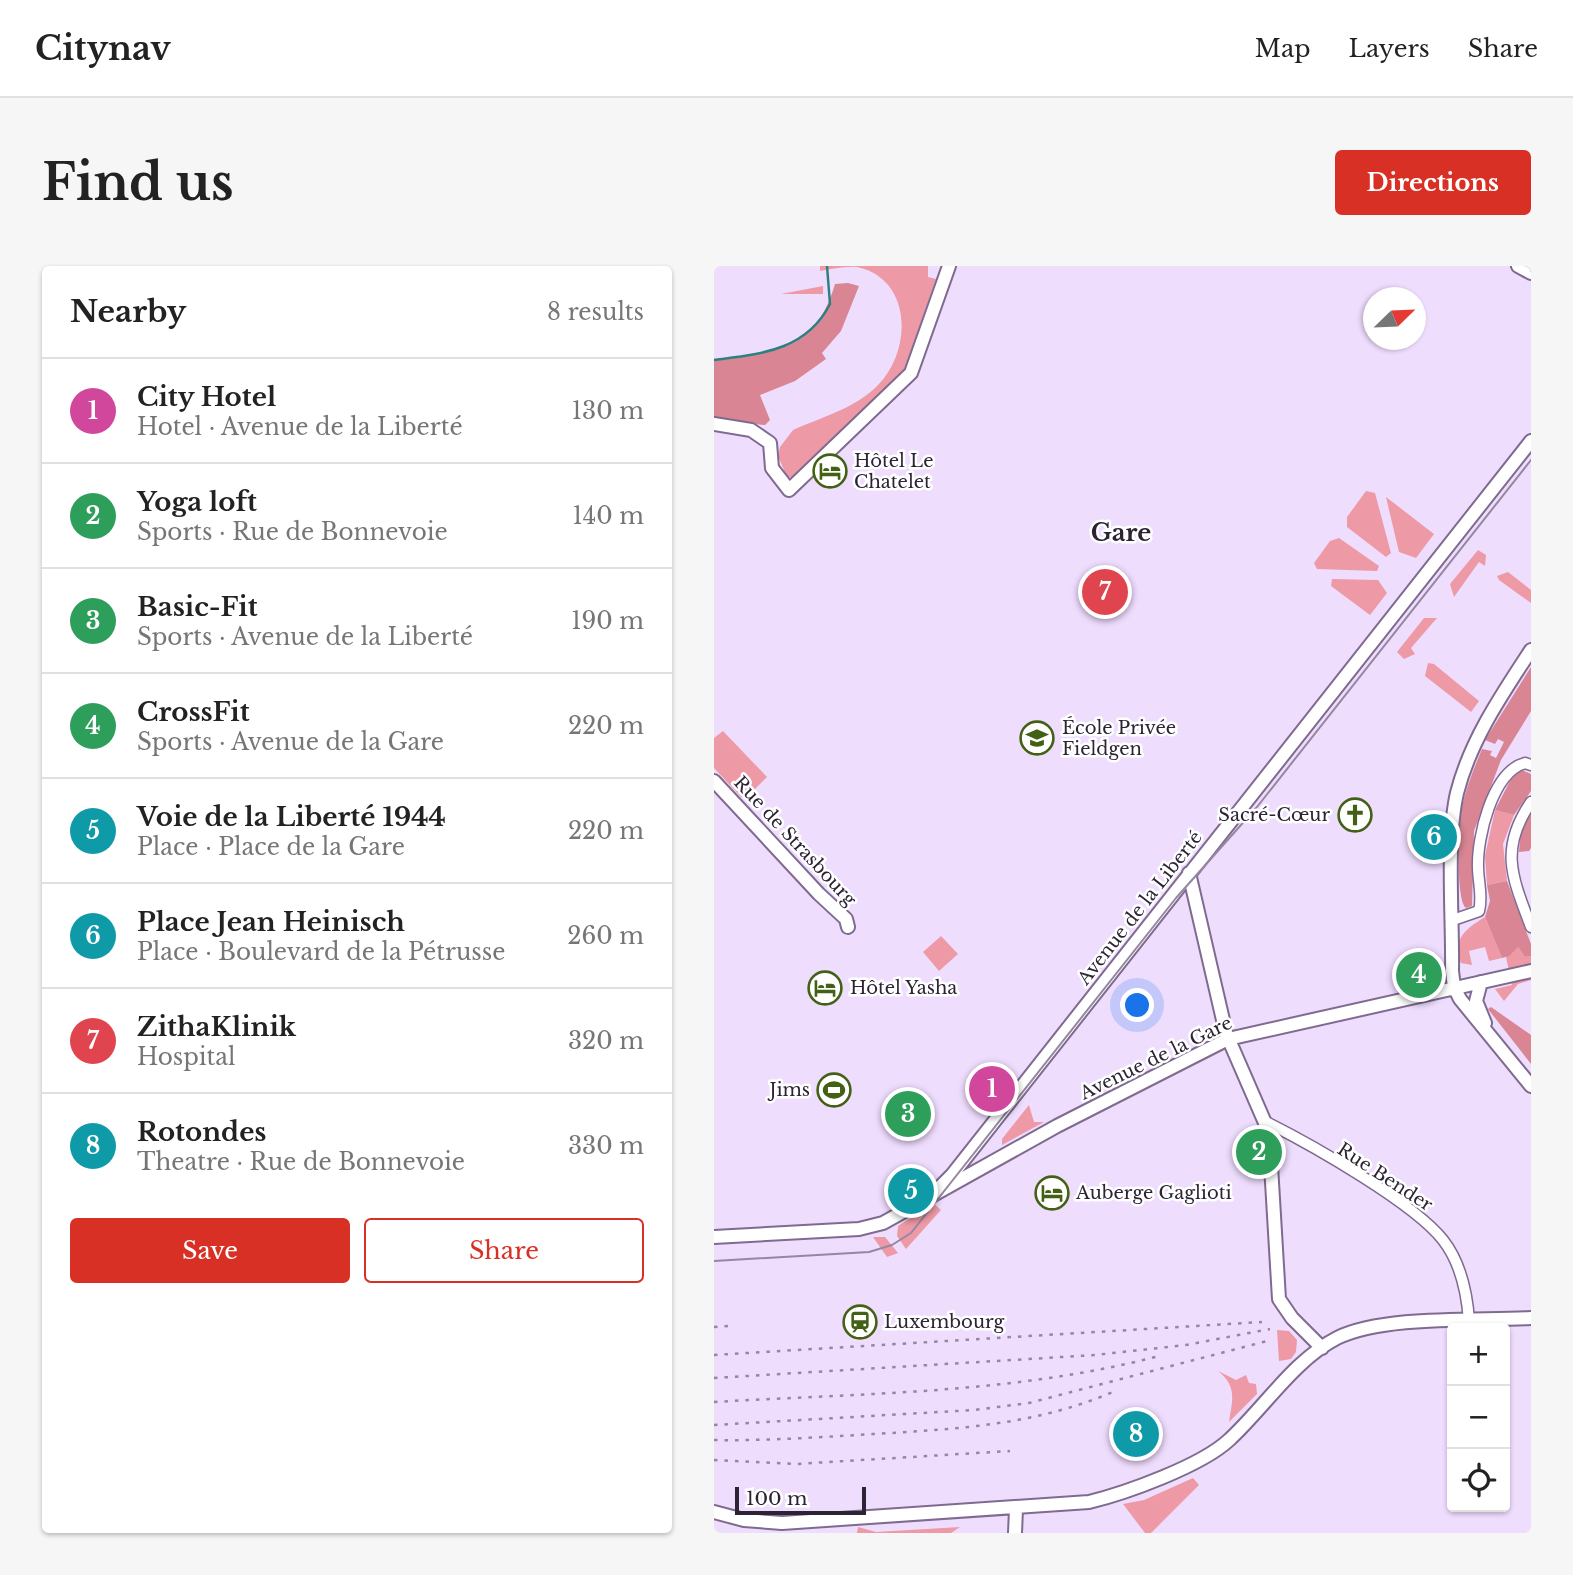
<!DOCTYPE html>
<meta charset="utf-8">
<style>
body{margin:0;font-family:"Libre Baskerville",serif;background:#f6f6f6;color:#222}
.controls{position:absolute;right:21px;bottom:21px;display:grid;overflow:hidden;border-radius:7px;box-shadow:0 2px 5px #0004}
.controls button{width:63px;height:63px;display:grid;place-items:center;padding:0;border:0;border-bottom:2px solid #e0e0e0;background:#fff;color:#222;font:35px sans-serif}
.compass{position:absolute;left:649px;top:21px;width:63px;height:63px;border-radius:50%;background:#fff;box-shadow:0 2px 5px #0004;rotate:67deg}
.scale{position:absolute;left:21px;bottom:18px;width:131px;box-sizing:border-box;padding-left:7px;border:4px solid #2c2433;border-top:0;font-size:19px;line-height:24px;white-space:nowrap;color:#2c2433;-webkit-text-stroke:5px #fff;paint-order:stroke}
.you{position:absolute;left:424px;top:740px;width:24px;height:24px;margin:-18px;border:5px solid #fff;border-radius:50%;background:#1a73e8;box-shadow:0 0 0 10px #1a73e833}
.badge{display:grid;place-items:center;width:46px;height:46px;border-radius:50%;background:#d93025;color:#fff;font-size:23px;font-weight:700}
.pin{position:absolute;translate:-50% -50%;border:4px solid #fff;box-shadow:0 2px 7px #0006}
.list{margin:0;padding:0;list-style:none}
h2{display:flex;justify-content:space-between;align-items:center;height:91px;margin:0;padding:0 28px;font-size:30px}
h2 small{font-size:23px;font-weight:400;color:#767676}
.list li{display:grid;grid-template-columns:46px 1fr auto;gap:21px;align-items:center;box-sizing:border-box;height:105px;padding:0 28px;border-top:2px solid #e0e0e0}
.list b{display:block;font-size:26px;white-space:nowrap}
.list p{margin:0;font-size:23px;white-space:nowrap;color:#767676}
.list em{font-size:23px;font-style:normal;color:#767676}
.actions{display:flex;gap:14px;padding:21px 28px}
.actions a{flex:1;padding:16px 0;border:2px solid #d93025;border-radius:7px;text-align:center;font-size:24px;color:#d93025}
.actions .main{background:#d93025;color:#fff}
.icon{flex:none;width:38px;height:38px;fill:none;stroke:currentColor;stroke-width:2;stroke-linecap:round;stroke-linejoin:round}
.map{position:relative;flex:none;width:817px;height:1267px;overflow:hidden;border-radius:7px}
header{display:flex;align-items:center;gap:42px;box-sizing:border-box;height:98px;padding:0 35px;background:#fff;border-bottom:2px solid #e0e0e0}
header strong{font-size:33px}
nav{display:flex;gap:38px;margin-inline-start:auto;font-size:24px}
.intro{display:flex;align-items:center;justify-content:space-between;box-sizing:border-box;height:168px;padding:0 42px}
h1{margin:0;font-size:49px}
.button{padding:18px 32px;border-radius:7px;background:#d93025;color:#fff;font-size:24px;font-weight:700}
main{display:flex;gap:42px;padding:0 42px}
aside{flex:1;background:#fff;border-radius:7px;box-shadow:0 2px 5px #0004}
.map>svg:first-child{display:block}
.green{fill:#ee99a6}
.forest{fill:#d98593}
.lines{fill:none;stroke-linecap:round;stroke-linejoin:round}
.stream{stroke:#2d8080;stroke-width:2.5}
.minor-casing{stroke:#7f6b90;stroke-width:13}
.major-casing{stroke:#7f6b90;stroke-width:16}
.minor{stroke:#fff;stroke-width:10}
.major{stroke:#fff;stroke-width:12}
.tram{stroke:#9587a0;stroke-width:2}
.rail{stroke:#9587a0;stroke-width:2.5;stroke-dasharray:3.5 7;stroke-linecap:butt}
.labels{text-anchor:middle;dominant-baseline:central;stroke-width:5;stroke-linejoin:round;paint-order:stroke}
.poi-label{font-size:18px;fill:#2c2433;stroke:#fff;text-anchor:start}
.street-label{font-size:18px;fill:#2c2433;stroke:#fff}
.district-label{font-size:24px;font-weight:bold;fill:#2c2433;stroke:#fff}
</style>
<header>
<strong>Citynav</strong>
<nav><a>Map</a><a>Layers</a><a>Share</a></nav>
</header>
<div class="intro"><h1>Find us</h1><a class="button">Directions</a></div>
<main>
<aside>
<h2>Nearby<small>8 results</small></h2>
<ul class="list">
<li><span class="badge" style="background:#d1479c">1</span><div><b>City Hotel</b><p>Hotel · Avenue de la Liberté</p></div><em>130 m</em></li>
<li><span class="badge" style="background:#2e9e5b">2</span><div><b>Yoga loft</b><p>Sports · Rue de Bonnevoie</p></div><em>140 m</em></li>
<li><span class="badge" style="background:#2e9e5b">3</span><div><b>Basic-Fit</b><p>Sports · Avenue de la Liberté</p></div><em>190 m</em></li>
<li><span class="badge" style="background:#2e9e5b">4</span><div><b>CrossFit</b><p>Sports · Avenue de la Gare</p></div><em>220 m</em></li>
<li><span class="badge" style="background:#0f9aa8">5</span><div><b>Voie de la Liberté 1944</b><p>Place · Place de la Gare</p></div><em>220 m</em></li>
<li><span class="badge" style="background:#0f9aa8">6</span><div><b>Place Jean Heinisch</b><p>Place · Boulevard de la Pétrusse</p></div><em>260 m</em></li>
<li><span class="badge" style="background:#e0444e">7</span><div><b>ZithaKlinik</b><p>Hospital</p></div><em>320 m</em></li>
<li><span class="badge" style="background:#0f9aa8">8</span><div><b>Rotondes</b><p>Theatre · Rue de Bonnevoie</p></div><em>330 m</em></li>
</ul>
<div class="actions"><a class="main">Save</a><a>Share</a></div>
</aside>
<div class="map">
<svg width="817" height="1267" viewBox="0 0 817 1267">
<rect width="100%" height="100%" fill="#efddfe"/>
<path class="green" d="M106,0H214V11L222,13L190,104L80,211H73L64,190L66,181L79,164C108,151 142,142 164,119C198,85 199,13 143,1C131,0 118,3 106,5Z
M109,20V28H67Z
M652,225L661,227L677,287L672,291L633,261V251Z
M672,231L720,268L702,292L685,286Z
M625,272L665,300L663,305L603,303L600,297L616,275Z
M764,284L772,289L771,300L765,296L740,331L736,318Z
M794,306L817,324V337L785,314L783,310Z
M618,313L664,314L673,327L656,349L617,320Z
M710,352H723L697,382L701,388L690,393L683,386Z
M714,397L720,398L765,435L757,446L711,410Z
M9,465L53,511L32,532L27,531L0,502V472Z
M781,544L800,549L789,578L793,615L773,619L771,590Z
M771,651L788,692L775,695L771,681L755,685L758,699L747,697C737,673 753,662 771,651Z
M227,670L244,688L225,705L209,686Z
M804,681L811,691L817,690V714L804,718L790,735L781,723L798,719L792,691Z
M315,839L320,856H330L288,879V873Z
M219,937L227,944L192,983L183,970L184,960Z
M159,971H171L184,987L173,991Z
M563,1064L575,1065L583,1074L582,1086L577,1093L565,1095Z
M504,1105L522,1114L532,1109L535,1117L542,1118L543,1128L515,1156C518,1135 524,1121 504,1105Z
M479,1212L485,1219L437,1267H431L409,1238L430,1234Z
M144,1261L162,1266L246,1261L237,1267H143Z"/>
<path class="forest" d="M134,17L145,20L127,65L108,87L112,93L81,115L46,129L56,154L51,159L0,154V94C61,86 101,86 121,18Z
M817,401V445L787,494L760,565L758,640L752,642C741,634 745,556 748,540C753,520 760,502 768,483L778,485L776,489L782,492L790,476L784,473L781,478L771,474Z
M808,504L817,508V525L800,549L781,544L797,513Z
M817,546V582L815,585L805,586L807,564Z
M793,615L817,678V690L811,691L804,681L795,690L788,692L771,651L776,635L773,619Z
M777,741L817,769V798L774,743Z"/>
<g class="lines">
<path class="stream" d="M0,94C46,88 92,85 116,38L113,0"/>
<defs>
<path id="minor" d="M817,536C785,583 798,611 817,661
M739,654L765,645C769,630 764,616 764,601C763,572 778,506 811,497L817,499
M554,857C598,879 700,937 729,974C747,997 753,1026 755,1055"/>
<path id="major" d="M804,0L817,7
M0,158L37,164L56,177L58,202L75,224L197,107L235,0
M817,384C788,428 756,475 743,527C732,574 739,654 738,705L740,721L746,733L817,820
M0,515L105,628L132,653L134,661
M475,607L512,767L555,866L565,1033L578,1052L608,1082
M767,716L762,735L771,757
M217,930L238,909L817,175
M0,971L145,963L169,957L343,860L514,773L817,705
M0,1246L30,1254L68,1257L375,1236C412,1227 487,1200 515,1174C550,1142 580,1094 623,1072C670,1049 763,1055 817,1052
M301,1267L302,1243"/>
</defs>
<use href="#minor" class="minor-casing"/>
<use href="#major" class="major-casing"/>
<use href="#minor" class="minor"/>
<use href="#major" class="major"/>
<path class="tram" d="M0,995L155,986L178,979L197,967L462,632L543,541L817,194"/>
<path class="rail" d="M0,1061L14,1060
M0,1089L548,1056
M0,1112L381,1089L472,1079L556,1063
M0,1136C149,1127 300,1128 445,1090
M0,1159L260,1144L315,1137L557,1074
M0,1174C54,1175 107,1171 160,1168C244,1163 323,1159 401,1125
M0,1194L82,1198L296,1185"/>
</g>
<defs>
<symbol id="hotel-ring" viewBox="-11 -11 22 22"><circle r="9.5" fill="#fff" stroke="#426115" stroke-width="1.5"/><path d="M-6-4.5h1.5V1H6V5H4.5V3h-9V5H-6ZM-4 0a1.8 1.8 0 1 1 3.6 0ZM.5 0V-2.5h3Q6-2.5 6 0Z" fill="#426115"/></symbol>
<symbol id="school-ring" viewBox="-11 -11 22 22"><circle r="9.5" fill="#fff" stroke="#426115" stroke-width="1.5"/><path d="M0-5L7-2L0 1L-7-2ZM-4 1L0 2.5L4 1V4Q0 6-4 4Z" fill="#426115"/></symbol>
<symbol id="church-ring" viewBox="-11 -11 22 22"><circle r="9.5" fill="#fff" stroke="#426115" stroke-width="1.5"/><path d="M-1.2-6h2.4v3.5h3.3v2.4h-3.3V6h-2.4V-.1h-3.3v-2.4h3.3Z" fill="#426115"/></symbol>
<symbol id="stadium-ring" viewBox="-11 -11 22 22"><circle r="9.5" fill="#fff" stroke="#426115" stroke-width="1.5"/><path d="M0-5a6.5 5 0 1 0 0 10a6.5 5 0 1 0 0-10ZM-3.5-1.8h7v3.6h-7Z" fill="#426115"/></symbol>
<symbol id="station-ring" viewBox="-11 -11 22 22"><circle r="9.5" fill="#fff" stroke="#426115" stroke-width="1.5"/><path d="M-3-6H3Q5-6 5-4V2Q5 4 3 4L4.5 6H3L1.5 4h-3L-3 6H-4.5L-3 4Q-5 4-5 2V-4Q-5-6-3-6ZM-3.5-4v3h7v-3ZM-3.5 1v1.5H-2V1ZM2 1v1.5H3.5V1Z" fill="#426115"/></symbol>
</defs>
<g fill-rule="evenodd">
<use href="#hotel-ring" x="97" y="186" width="38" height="38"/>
<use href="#school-ring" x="304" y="453" width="38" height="38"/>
<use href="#church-ring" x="622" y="530" width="38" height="38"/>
<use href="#hotel-ring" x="92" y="703" width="38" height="38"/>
<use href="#stadium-ring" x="101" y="805" width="38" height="38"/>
<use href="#hotel-ring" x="319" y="908" width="38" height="38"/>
<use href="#station-ring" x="127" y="1037" width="38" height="38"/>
</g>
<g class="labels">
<g class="poi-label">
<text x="140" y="195">Hôtel Le<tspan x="140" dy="21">Chatelet</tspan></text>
<text x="348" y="462">École Privée<tspan x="348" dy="21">Fieldgen</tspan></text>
<text x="616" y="549" text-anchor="end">Sacré-Cœur</text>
<text x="136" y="722">Hôtel Yasha</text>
<text x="96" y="824" text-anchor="end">Jims</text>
<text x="362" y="927">Auberge Gaglioti</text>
<text x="170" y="1056">Luxembourg</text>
</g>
<g class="street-label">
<text transform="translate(81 575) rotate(47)">Rue de Strasbourg</text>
<text transform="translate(426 642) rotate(-52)">Avenue de la Liberté</text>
<text transform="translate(442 792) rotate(-26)">Avenue de la Gare</text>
<text transform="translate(671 911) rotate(33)">Rue Bender</text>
</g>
<g class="district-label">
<text x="407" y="266">Gare</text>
</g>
</g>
</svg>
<div class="controls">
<button>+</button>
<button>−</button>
<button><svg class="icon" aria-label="locate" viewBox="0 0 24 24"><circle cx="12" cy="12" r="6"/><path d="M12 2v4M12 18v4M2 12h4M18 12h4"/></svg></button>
</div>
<svg class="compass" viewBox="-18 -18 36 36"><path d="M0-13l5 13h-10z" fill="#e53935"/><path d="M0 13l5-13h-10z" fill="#767676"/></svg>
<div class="scale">100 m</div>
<div class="you"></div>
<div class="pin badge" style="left:278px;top:823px;background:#d1479c">1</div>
<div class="pin badge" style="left:545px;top:886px;background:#2e9e5b">2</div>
<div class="pin badge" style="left:194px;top:848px;background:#2e9e5b">3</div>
<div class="pin badge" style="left:705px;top:709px;background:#2e9e5b">4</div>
<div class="pin badge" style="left:197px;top:925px;background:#0f9aa8">5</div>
<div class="pin badge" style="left:720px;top:571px;background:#0f9aa8">6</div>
<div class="pin badge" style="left:391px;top:326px;background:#e0444e">7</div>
<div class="pin badge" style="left:422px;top:1168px;background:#0f9aa8">8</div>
</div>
</main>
